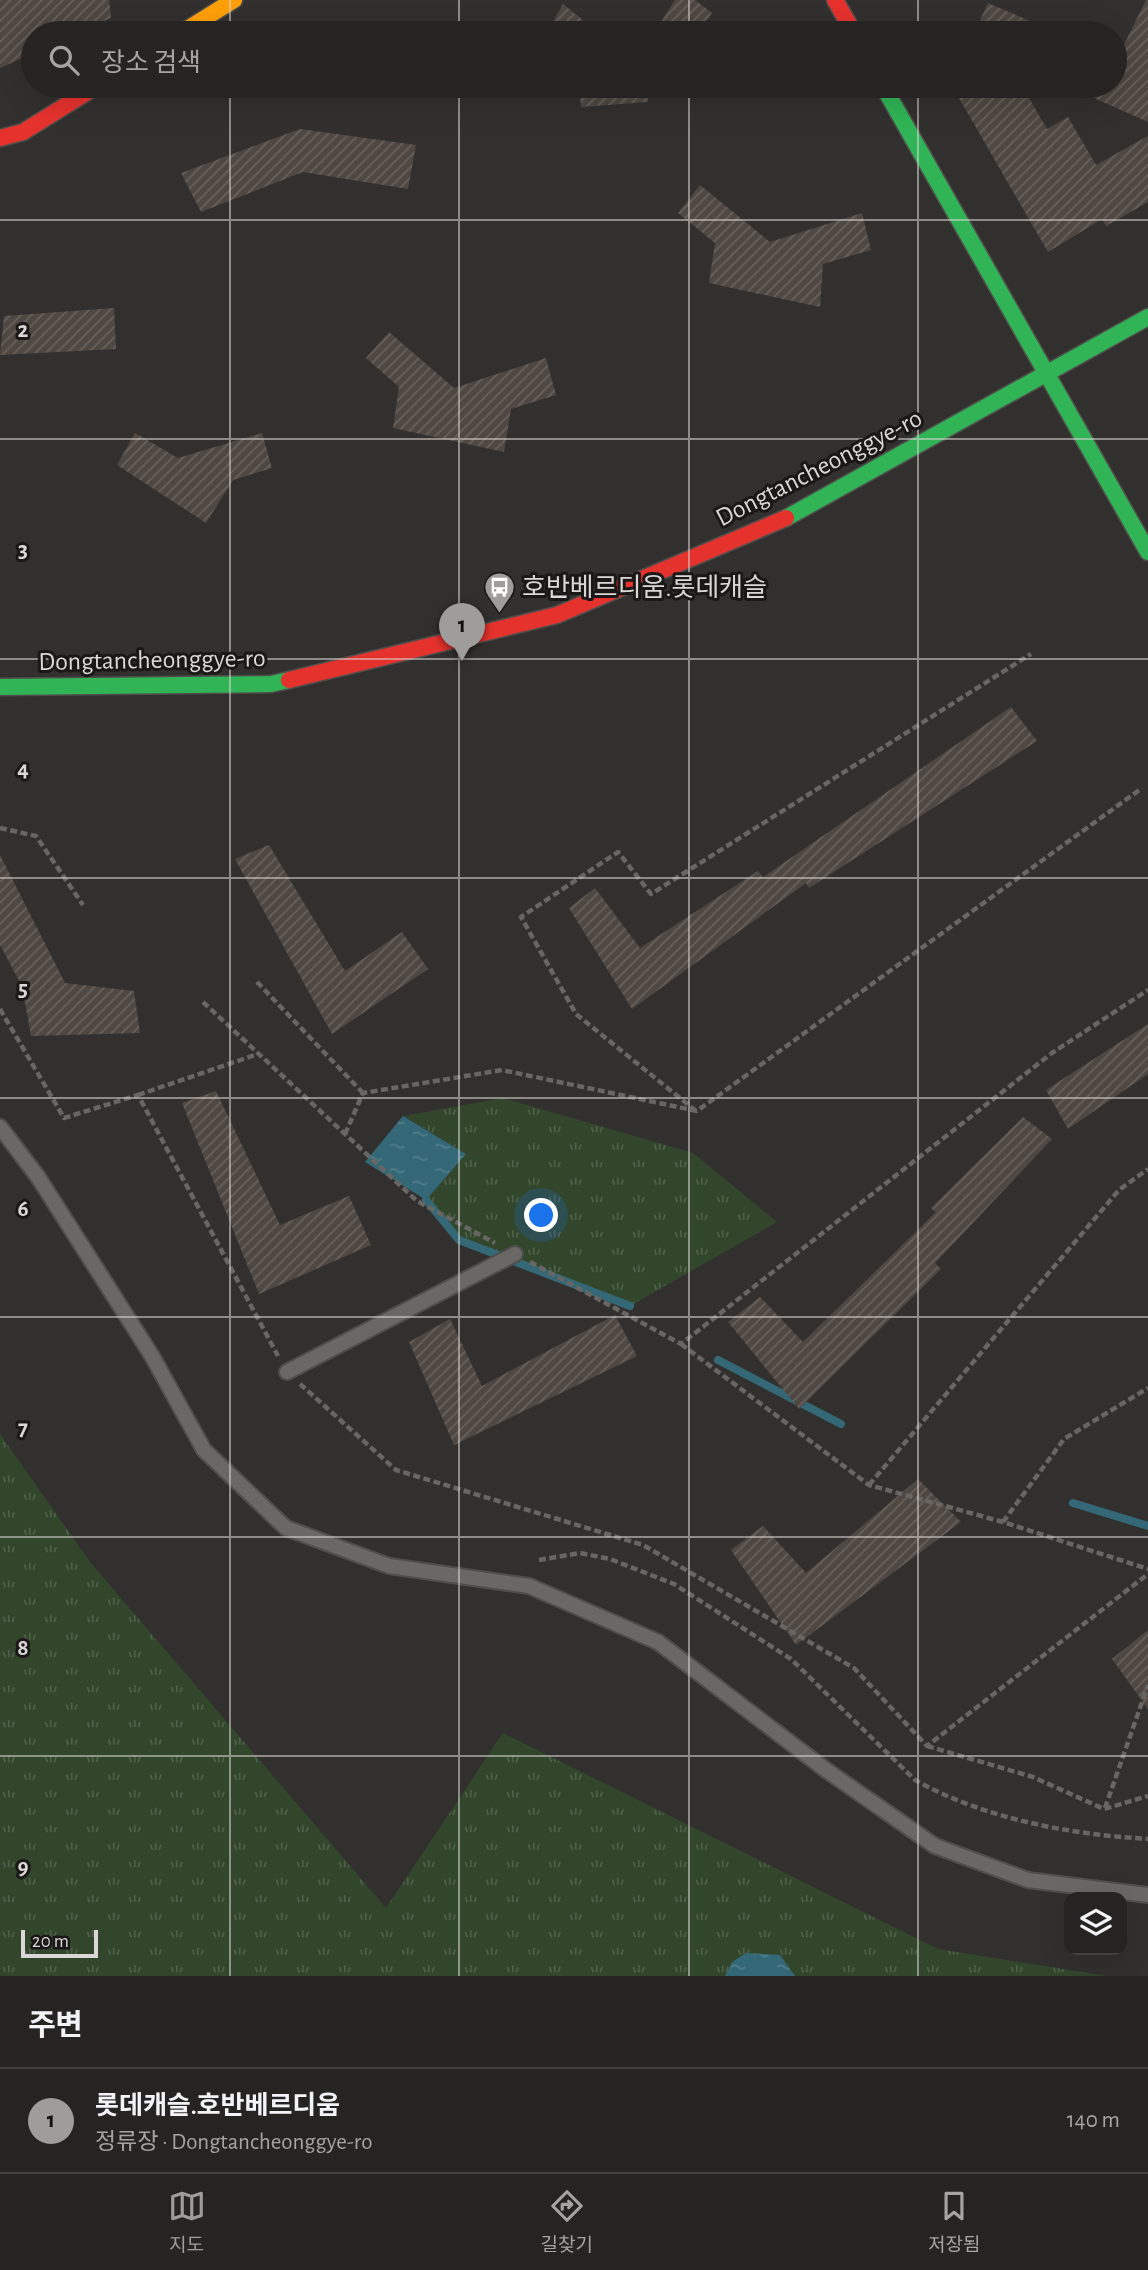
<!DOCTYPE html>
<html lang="ko">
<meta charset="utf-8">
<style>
body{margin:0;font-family:"Alegreya Sans","Noto Sans KR",sans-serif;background:#32302f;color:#f1f3f6}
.controls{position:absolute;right:21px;bottom:21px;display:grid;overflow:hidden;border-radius:14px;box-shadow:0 7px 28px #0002}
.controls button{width:63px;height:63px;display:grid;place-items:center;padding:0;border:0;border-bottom:2px solid #424140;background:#262422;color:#f1f3f6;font:35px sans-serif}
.scale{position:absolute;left:21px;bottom:18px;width:77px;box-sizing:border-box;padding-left:7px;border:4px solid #dad7d6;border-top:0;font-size:19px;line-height:24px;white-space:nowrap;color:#dad7d6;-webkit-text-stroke:5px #1a1817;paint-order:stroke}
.you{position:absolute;left:542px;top:1216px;width:24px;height:24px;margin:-18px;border:5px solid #fff;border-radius:50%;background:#1a73e8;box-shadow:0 0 0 10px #1a73e833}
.badge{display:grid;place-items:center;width:46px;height:46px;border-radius:50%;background:#9f9d9b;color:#111;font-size:23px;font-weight:700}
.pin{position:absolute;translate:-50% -58px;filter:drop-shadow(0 2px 4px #0008)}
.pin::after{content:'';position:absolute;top:37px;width:24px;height:21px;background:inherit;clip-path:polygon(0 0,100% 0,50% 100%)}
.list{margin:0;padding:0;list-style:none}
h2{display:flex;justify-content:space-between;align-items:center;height:91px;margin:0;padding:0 28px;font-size:30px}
h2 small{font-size:23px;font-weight:400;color:#a4a4a5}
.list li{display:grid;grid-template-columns:46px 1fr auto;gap:21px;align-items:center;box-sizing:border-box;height:105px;padding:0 28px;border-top:2px solid #424140}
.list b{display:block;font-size:26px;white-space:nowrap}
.list p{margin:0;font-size:23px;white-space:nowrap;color:#a4a4a5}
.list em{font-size:23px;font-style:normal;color:#a4a4a5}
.icon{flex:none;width:38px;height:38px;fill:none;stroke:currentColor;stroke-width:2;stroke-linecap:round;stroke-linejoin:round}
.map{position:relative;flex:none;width:1148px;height:1976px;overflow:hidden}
.search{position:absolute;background:#262422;box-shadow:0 7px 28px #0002;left:21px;right:21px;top:21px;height:77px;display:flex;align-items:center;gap:18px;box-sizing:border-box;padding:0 24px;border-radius:38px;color:#a4a4a5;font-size:26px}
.sheet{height:196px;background:#262422}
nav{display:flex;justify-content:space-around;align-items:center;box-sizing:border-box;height:98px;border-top:2px solid #424140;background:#262422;font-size:19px;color:#a4a4a5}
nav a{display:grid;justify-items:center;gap:4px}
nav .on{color:#9f9d9b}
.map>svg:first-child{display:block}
.grass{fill:url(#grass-tufts)}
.water{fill:url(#water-ripples)}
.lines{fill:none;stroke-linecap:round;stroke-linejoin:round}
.stream{stroke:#346876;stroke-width:8}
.building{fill:url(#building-hatch)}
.lane-casing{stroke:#504e4d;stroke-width:18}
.fast-casing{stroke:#504e4d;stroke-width:19}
.slow-casing{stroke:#504e4d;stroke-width:19}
.jam-casing{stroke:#504e4d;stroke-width:19}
.path{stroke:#676664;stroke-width:4.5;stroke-dasharray:7 3.5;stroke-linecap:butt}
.lane{stroke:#6a6867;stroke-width:14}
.fast{stroke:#30b455;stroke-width:16}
.slow{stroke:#ff9f0a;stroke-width:16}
.jam{stroke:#e5322d;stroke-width:16}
.grid{fill:none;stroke:#dad7d6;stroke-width:2;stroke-opacity:0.55}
.labels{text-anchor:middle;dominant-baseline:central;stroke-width:6;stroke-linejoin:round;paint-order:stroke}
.street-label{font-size:26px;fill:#dad7d6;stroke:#1a1817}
.poi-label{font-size:26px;fill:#dad7d6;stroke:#1a1817;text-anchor:start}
.grid-label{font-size:23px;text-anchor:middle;font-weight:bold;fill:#dad7d6;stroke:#1a1817;stroke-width:6;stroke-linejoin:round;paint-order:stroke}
</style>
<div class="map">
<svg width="1148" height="1976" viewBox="0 0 1148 1976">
<defs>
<pattern id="grass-tufts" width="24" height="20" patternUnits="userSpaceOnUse" patternTransform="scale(1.75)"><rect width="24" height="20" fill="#32462c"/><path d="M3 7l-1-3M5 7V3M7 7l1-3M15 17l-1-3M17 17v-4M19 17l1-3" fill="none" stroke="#4f604a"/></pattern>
<pattern id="water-ripples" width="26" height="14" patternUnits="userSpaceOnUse" patternTransform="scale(1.75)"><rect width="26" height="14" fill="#346876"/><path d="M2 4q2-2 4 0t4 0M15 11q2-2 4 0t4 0" fill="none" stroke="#517d89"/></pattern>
<pattern id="building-hatch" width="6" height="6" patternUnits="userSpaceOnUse" patternTransform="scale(1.75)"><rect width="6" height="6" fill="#4f4741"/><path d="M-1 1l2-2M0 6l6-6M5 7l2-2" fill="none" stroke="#68615c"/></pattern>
</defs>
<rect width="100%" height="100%" fill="#32302e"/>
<path class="grass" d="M503,1098L693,1153L777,1222L630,1306L459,1240L426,1200L466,1154L404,1116Z
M0,1434L90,1562L386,1908L503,1733L938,1949L1107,1976H0Z"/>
<path class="water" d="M403,1116L466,1154L426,1200L365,1162Z
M746,1953L780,1955L795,1976H725L732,1962Z"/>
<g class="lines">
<path class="stream" d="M426,1200L459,1240L630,1306
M718,1360L841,1424
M1073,1503L1148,1526"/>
</g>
<path class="building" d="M0,0H109L111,18L76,33H33V53L0,68Z
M675,0H695L712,13L698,33H654Z
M1146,0H1148V122L1067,86H1115V63Z
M988,3L1058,33H974Z
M563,4L599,33H547Z
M579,86H647L648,102L581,107Z
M952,86H1022L1047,129L1068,117L1096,165L1148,136V202L1106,226L1102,219L1048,252Z
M300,129L416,145L408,189L303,172L201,212L181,173Z
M700,185L770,242L862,213L871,250L823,264L820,307L709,283L715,243L678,213Z
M114,308L116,349L0,355L4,316Z
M389,332L454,388L546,358L556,395L511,409L504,452L393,428L399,387L366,358Z
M135,433L178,458L262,433L272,468L233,480L206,523L117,465Z
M1011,707L1037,741L809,888L806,883L632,1009L569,908L595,888L640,948L758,871L763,877Z
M269,845L345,971L402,932L428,969L332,1034L235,859Z
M0,855L65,983L134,991L140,1033L31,1036L22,986L0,945Z
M1148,1024V1074L1068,1129L1046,1090Z
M216,1091L280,1225L349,1196L371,1245L259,1294L182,1103Z
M1023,1117L1052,1139L935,1263L941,1269L799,1409L728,1322L760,1297L803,1342L936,1212L931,1208Z
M615,1315L637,1356L454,1445L409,1342L450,1319L482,1386Z
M918,1479L961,1522L796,1645L731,1550L763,1526L806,1573Z
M1148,1630V1709L1112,1659Z"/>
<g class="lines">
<defs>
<path id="lane" d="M0,1127L38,1177L152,1356L204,1450L286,1528L389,1566L529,1586L658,1642L826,1770L935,1846L1028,1880L1148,1895
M287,1372L515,1254"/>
<path id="fast" d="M883,86L1148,552
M786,518L1148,317
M0,687L271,684L289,680"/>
<path id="slow" d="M181,33L234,0"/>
<path id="jam" d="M835,0L854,33
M0,138L23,132L97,86
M289,680L557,615L786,518"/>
</defs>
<use href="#lane" class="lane-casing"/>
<use href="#fast" class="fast-casing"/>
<use href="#slow" class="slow-casing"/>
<use href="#jam" class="jam-casing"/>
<path class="path" d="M0,828L36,836L83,905
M257,982L363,1093
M203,1002L417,1201L495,1243
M0,1009L64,1118L138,1095L278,1356
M138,1095L258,1054
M696,1111L576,1014L521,917L618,852L651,894L1031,654
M345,1134L363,1093L502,1070L697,1111L1142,788
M530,1262L681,1344L1052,1053L1148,990
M681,1344L869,1485L1003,1522L1148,1569
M300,1384L396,1470L643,1545L854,1668L927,1746L1148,1574
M869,1485L1119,1190L1148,1169
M1003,1522L1064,1439L1148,1388
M539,1560L580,1553L610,1559L674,1584L791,1659L915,1780C985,1819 1068,1834 1148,1839
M927,1746L1033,1777L1104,1809L1148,1796
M1105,1808L1148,1685"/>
<use href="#lane" class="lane"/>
<use href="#fast" class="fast"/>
<use href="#slow" class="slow"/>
<use href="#jam" class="jam"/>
</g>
<path class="grid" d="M230,0V33M459,0V33M689,0V33M918,0V33M230,86V1976M459,86V1976M689,86V1976M918,86V1976M0,220H1148M0,439H1148M0,659H1148M0,878H1148M0,1098H1148M0,1317H1148M0,1537H1148M0,1756H1148"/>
<defs>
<symbol id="bus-pin" viewBox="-11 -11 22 30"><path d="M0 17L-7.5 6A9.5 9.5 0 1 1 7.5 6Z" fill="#9f9d9b" stroke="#1a1817"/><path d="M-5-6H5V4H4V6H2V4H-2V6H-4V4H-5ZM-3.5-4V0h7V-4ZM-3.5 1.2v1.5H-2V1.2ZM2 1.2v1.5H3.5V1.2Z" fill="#fff"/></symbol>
</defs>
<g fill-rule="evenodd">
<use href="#bus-pin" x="482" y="570" width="35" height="47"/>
</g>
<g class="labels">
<g class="street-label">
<text transform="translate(819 468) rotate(-27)">Dongtancheonggye-ro</text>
<text transform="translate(152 660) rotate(-1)">Dongtancheonggye-ro</text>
</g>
<g class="poi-label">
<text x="522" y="588">호반베르디움.롯데캐슬</text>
</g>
</g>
<g class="grid-label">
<text x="23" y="337">2</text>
<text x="23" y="557">3</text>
<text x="23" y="776">4</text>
<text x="23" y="996">5</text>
<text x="23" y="1216">6</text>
<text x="23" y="1435">7</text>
<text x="23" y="1655">8</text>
<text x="23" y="1874">9</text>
</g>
</svg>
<div class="controls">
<button><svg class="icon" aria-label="layers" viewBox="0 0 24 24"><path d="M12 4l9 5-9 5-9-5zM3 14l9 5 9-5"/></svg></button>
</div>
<div class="scale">20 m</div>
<div class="you"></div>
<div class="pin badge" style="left:462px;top:661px">1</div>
<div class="search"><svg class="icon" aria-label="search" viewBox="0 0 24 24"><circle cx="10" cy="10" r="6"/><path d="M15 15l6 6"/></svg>장소 검색</div>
</div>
<section class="sheet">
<h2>주변<small></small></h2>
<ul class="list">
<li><span class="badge">1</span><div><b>롯데캐슬.호반베르디움</b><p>정류장 · Dongtancheonggye-ro</p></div><em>140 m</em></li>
</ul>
</section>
<nav>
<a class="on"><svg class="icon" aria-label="map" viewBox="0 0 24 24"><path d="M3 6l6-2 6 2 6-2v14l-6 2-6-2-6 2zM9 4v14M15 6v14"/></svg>지도</a>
<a><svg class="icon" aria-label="directions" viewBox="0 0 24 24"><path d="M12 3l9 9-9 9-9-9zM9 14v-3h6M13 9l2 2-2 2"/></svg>길찾기</a>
<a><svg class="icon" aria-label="saved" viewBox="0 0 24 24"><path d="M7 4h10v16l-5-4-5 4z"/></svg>저장됨</a>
</nav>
